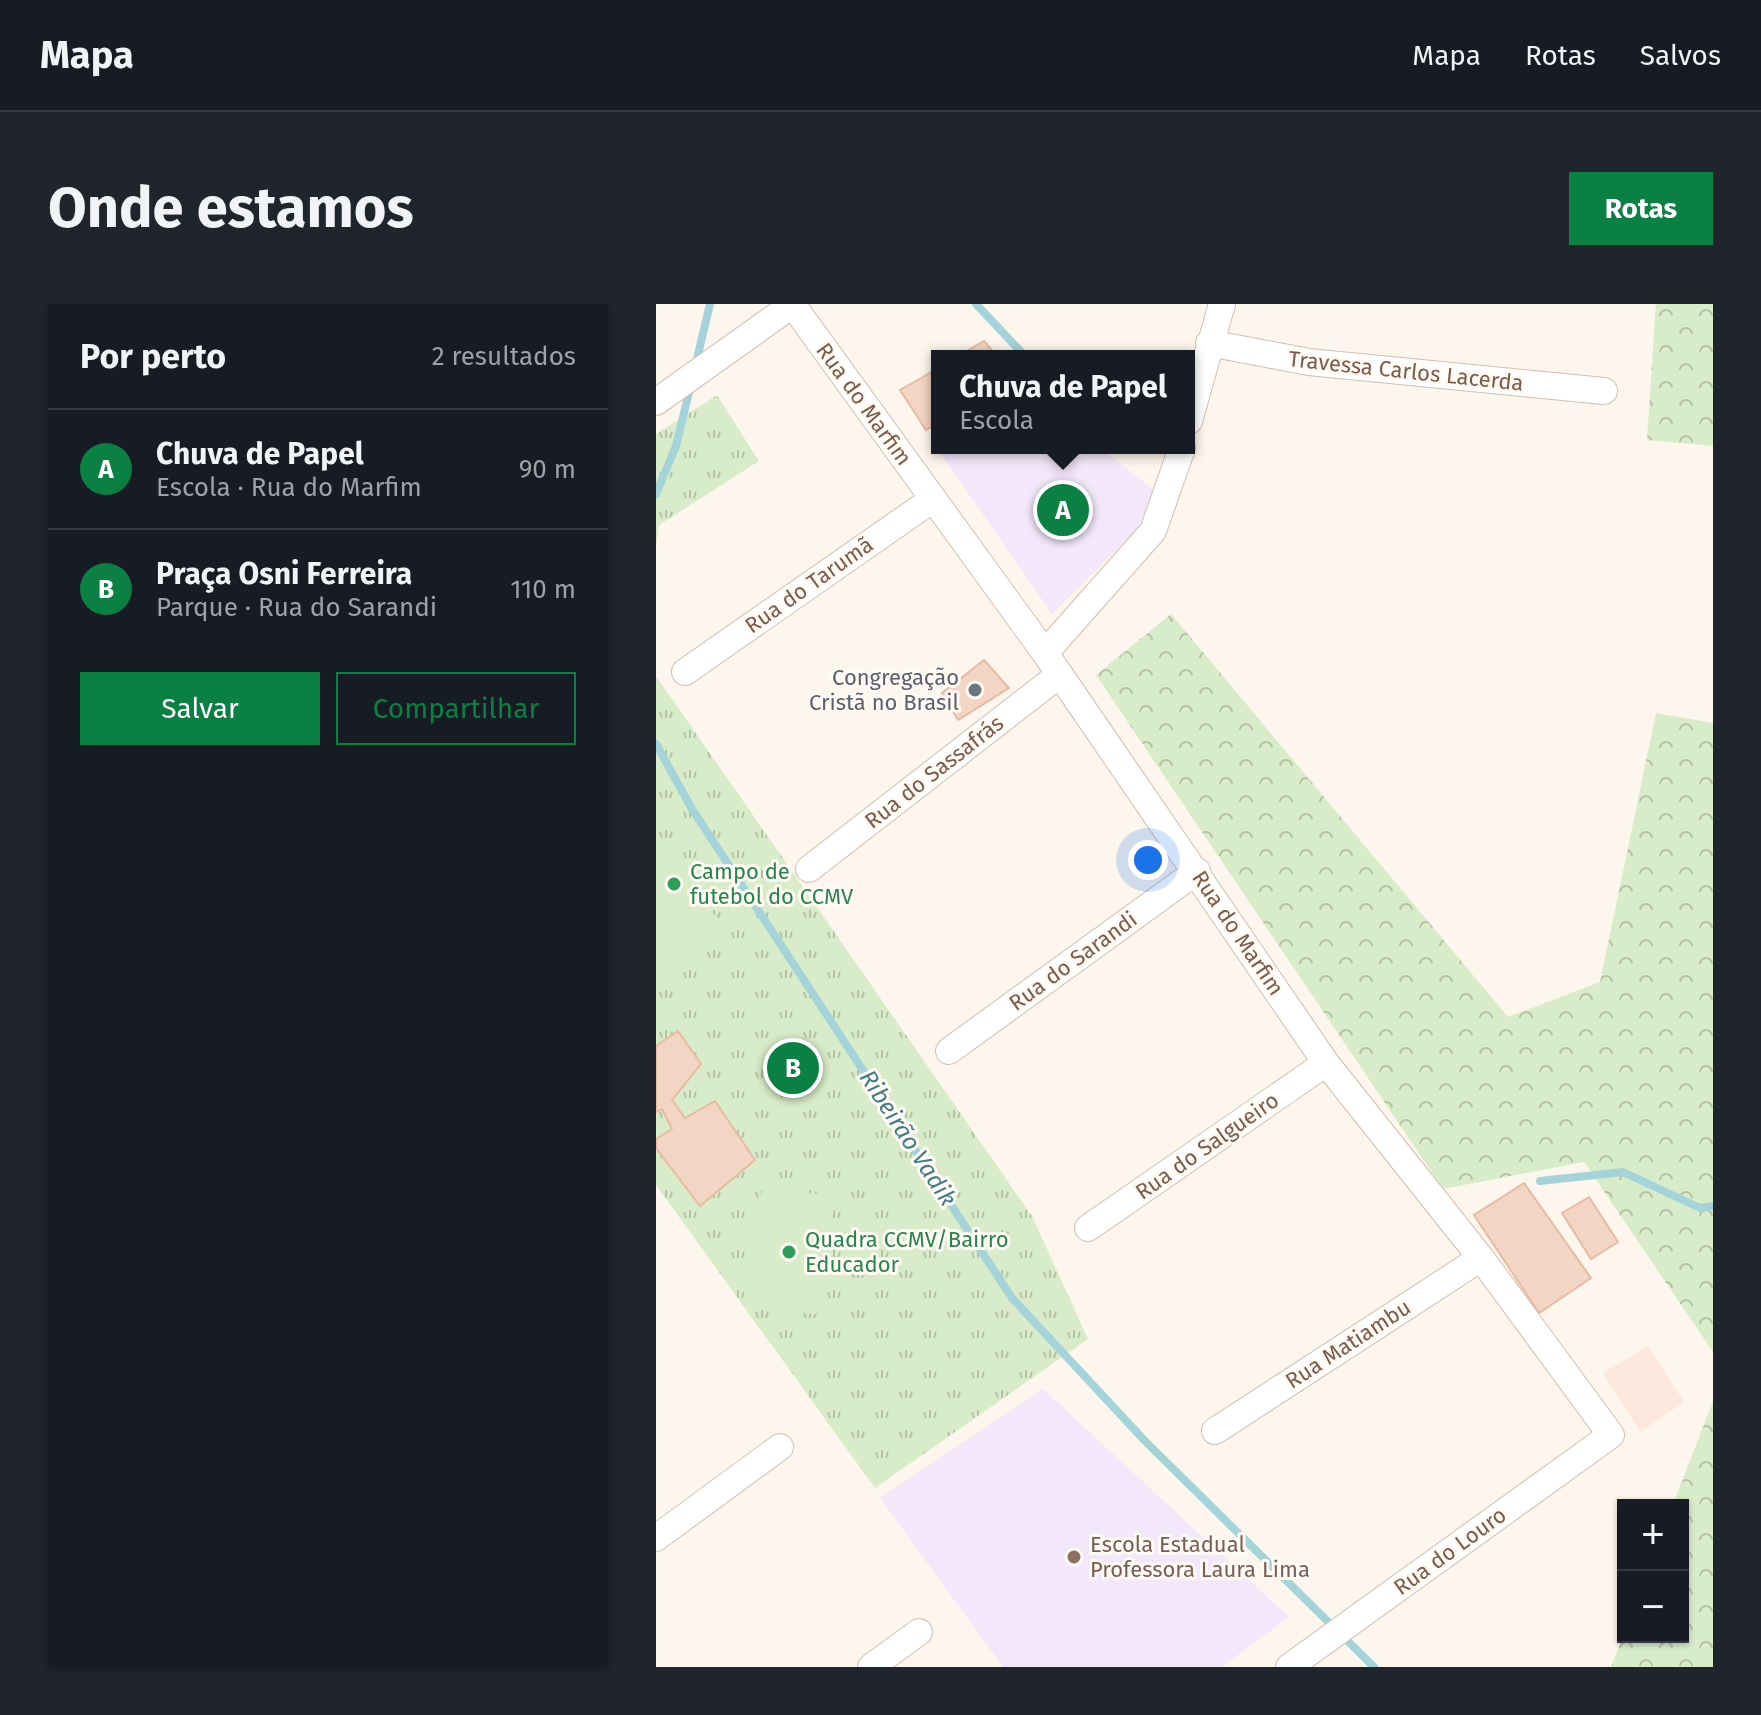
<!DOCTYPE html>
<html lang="pt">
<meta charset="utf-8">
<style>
body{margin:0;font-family:"Fira Sans",sans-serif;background:#20242c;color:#f1f3f6}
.controls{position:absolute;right:24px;bottom:24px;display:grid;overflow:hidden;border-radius:0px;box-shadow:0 2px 6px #0004}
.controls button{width:72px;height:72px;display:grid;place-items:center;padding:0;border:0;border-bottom:2px solid #363941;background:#171b24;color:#f1f3f6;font:40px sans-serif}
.you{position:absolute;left:492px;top:556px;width:28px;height:28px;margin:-20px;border:6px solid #fff;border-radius:50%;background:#1a73e8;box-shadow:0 0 0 12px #1a73e833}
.badge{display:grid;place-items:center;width:52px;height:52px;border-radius:50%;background:#0b8043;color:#fff;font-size:26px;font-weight:700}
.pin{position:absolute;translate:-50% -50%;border:4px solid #fff;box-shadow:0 2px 8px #0006}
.popup{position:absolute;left:275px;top:46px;width:264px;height:104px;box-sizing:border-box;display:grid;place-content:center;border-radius:0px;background:#171b24;filter:drop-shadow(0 2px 6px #0005);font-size:26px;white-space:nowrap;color:#9ea1a6}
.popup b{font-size:30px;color:#f1f3f6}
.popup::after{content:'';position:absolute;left:50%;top:100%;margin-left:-16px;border:16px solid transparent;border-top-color:#171b24}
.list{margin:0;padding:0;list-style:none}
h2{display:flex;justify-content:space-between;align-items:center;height:104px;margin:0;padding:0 32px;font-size:34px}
h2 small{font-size:26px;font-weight:400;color:#9ea1a6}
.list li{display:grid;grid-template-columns:52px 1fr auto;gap:24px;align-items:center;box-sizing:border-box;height:120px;padding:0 32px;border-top:2px solid #363941}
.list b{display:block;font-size:30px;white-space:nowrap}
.list p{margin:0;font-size:26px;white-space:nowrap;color:#9ea1a6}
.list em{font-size:26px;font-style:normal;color:#9ea1a6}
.actions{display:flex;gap:16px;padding:24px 32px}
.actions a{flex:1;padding:18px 0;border:2px solid #0b8043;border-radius:0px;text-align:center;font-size:28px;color:#0b8043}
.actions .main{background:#0b8043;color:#fff}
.map{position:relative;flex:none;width:1057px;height:1363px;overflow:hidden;border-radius:0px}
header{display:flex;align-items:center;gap:48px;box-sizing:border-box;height:112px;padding:0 40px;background:#171b24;border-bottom:2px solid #363941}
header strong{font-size:38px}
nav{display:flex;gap:44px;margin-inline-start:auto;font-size:28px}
.intro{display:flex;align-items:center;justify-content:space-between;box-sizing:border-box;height:192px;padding:0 48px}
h1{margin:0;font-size:56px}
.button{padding:20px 36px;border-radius:0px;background:#0b8043;color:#fff;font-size:28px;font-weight:700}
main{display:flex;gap:48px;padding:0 48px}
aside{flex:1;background:#171b24;border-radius:0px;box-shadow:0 2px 6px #0004}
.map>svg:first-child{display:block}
.commercial{fill:#fde8e0}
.education{fill:#f3e8fa}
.forest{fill:url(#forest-crowns)}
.park{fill:url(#park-tufts)}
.pitch{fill:#d8ecc9}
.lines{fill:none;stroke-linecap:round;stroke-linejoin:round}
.stream{stroke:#a5d3da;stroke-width:8}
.building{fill:#f3d5c3;stroke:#e6bba3;stroke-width:2}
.minor-casing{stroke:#d1beb0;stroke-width:28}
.minor{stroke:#fff;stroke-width:26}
.worship-dot{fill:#6b7280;stroke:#fffaf3;stroke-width:3}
.leisure-dot{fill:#2e9e5b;stroke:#fffaf3;stroke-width:3}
.education-dot{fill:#8d6e63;stroke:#fffaf3;stroke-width:3}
.labels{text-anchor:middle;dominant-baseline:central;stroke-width:6;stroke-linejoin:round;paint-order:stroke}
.street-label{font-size:22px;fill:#7a5c4d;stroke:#fffaf3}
.worship-label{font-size:22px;fill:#5b616d;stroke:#fffaf3;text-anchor:end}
.leisure-label{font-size:22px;fill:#27864d;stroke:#fffaf3;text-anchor:start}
.education-label{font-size:22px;fill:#785e54;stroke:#fffaf3;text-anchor:start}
.water-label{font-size:24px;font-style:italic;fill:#437c86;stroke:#fffaf3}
</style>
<header>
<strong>Mapa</strong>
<nav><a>Mapa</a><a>Rotas</a><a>Salvos</a></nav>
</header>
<div class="intro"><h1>Onde estamos</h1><a class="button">Rotas</a></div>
<main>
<aside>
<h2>Por perto<small>2 resultados</small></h2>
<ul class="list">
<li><span class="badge">A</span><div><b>Chuva de Papel</b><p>Escola · Rua do Marfim</p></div><em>90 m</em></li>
<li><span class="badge">B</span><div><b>Praça Osni Ferreira</b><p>Parque · Rua do Sarandi</p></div><em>110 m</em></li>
</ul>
<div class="actions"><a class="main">Salvar</a><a>Compartilhar</a></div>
</aside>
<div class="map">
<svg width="1057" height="1363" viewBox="0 0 1057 1363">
<defs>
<pattern id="forest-crowns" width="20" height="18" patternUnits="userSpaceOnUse" patternTransform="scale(2)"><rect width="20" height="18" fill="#d8ecc9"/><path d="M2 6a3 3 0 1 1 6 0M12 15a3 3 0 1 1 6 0" fill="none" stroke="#b4c2a5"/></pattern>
<pattern id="park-tufts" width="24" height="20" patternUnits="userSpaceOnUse" patternTransform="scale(2)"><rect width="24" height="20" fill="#d8ecc9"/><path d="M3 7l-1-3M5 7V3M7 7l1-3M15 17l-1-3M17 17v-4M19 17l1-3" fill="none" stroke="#b4c2a5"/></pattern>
</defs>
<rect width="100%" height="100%" fill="#fdf6ec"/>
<path class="commercial" d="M992,1042L1028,1098L984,1128L947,1069Z"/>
<path class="education" d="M281,144H444L498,186L481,226L396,310Z
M387,1085L633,1313L566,1363H347L224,1194Z"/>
<path class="forest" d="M1000,0H1057V142L991,136Z
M515,310L852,713L944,678L1000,409L1057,419V1048L928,858L787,885L440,371Z
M1057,1097V1363H955L967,1332L1027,1333V1201H1017Z"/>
<path class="park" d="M61,91L103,157L3,221L0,244V130Z
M0,372L376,912L432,1035L219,1184L0,881Z"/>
<path class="pitch" d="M0,530L73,631L0,683Z
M107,882L180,893L160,1010L86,1002Z"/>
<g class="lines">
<path class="stream" d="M320,0L369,52
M39,63L54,0
M0,190L20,142L35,80
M0,440L36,505L356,994L489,1137L718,1363
M884,877L967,868L1044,904L1057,902"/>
</g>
<path class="building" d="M328,37L341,52H302Z
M281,65V119L270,126L244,86Z
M328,356L353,384L302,416L286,389Z
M22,727L45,760L16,796L29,814L59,797L99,856L44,902L0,844V835L16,825L6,805L0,808V742Z
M868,879L935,974L883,1009L818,911Z
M933,893L962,938L935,955L906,909Z"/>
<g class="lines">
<defs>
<path id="minor" d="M136,0L389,349L670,759L825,954L955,1131L633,1363
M553,39L653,58L948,87
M0,98L136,1
M533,117L566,0
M389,349L497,227L526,144
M29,368L277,195
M153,565L403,371
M293,747L541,567
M432,924L670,759
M559,1127L825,954
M0,1234L124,1143
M215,1363L263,1328"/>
</defs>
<use href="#minor" class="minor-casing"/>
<use href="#minor" class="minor"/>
</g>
<circle class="worship-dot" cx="319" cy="386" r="8"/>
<g class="leisure-dot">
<circle cx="18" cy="580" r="8"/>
<circle cx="133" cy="948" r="8"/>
</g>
<circle class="education-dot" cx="418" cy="1253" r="8"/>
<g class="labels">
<g class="street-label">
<text transform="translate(750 67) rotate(6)">Travessa Carlos Lacerda</text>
<text transform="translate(208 100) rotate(54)">Rua do Marfim</text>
<text transform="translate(153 281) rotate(-35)">Rua do Tarumã</text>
<text transform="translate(278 468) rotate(-38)">Rua do Sassafrás</text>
<text transform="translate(582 629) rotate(56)">Rua do Marfim</text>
<text transform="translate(417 657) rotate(-36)">Rua do Sarandi</text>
<text transform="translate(551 842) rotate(-35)">Rua do Salgueiro</text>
<text transform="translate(692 1040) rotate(-33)">Rua Matiambu</text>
<text transform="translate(794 1247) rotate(-36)">Rua do Louro</text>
</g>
<g class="worship-label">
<text x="303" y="373">Congregação<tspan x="303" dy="25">Cristã no Brasil</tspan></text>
</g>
<g class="leisure-label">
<text x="34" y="567">Campo de<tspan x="34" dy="25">futebol do CCMV</tspan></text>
<text x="149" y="935">Quadra CCMV/Bairro<tspan x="149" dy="25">Educador</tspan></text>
</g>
<g class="education-label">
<text x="434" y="1240">Escola Estadual<tspan x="434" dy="25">Professora Laura Lima</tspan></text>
</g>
<g class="water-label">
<text transform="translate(252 834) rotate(57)">Ribeirão Vadik</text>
</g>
</g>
</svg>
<div class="controls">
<button>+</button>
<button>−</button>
</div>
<div class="you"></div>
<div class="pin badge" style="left:407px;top:206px">A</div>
<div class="popup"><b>Chuva de Papel</b>Escola</div>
<div class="pin badge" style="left:137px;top:764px">B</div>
</div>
</main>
